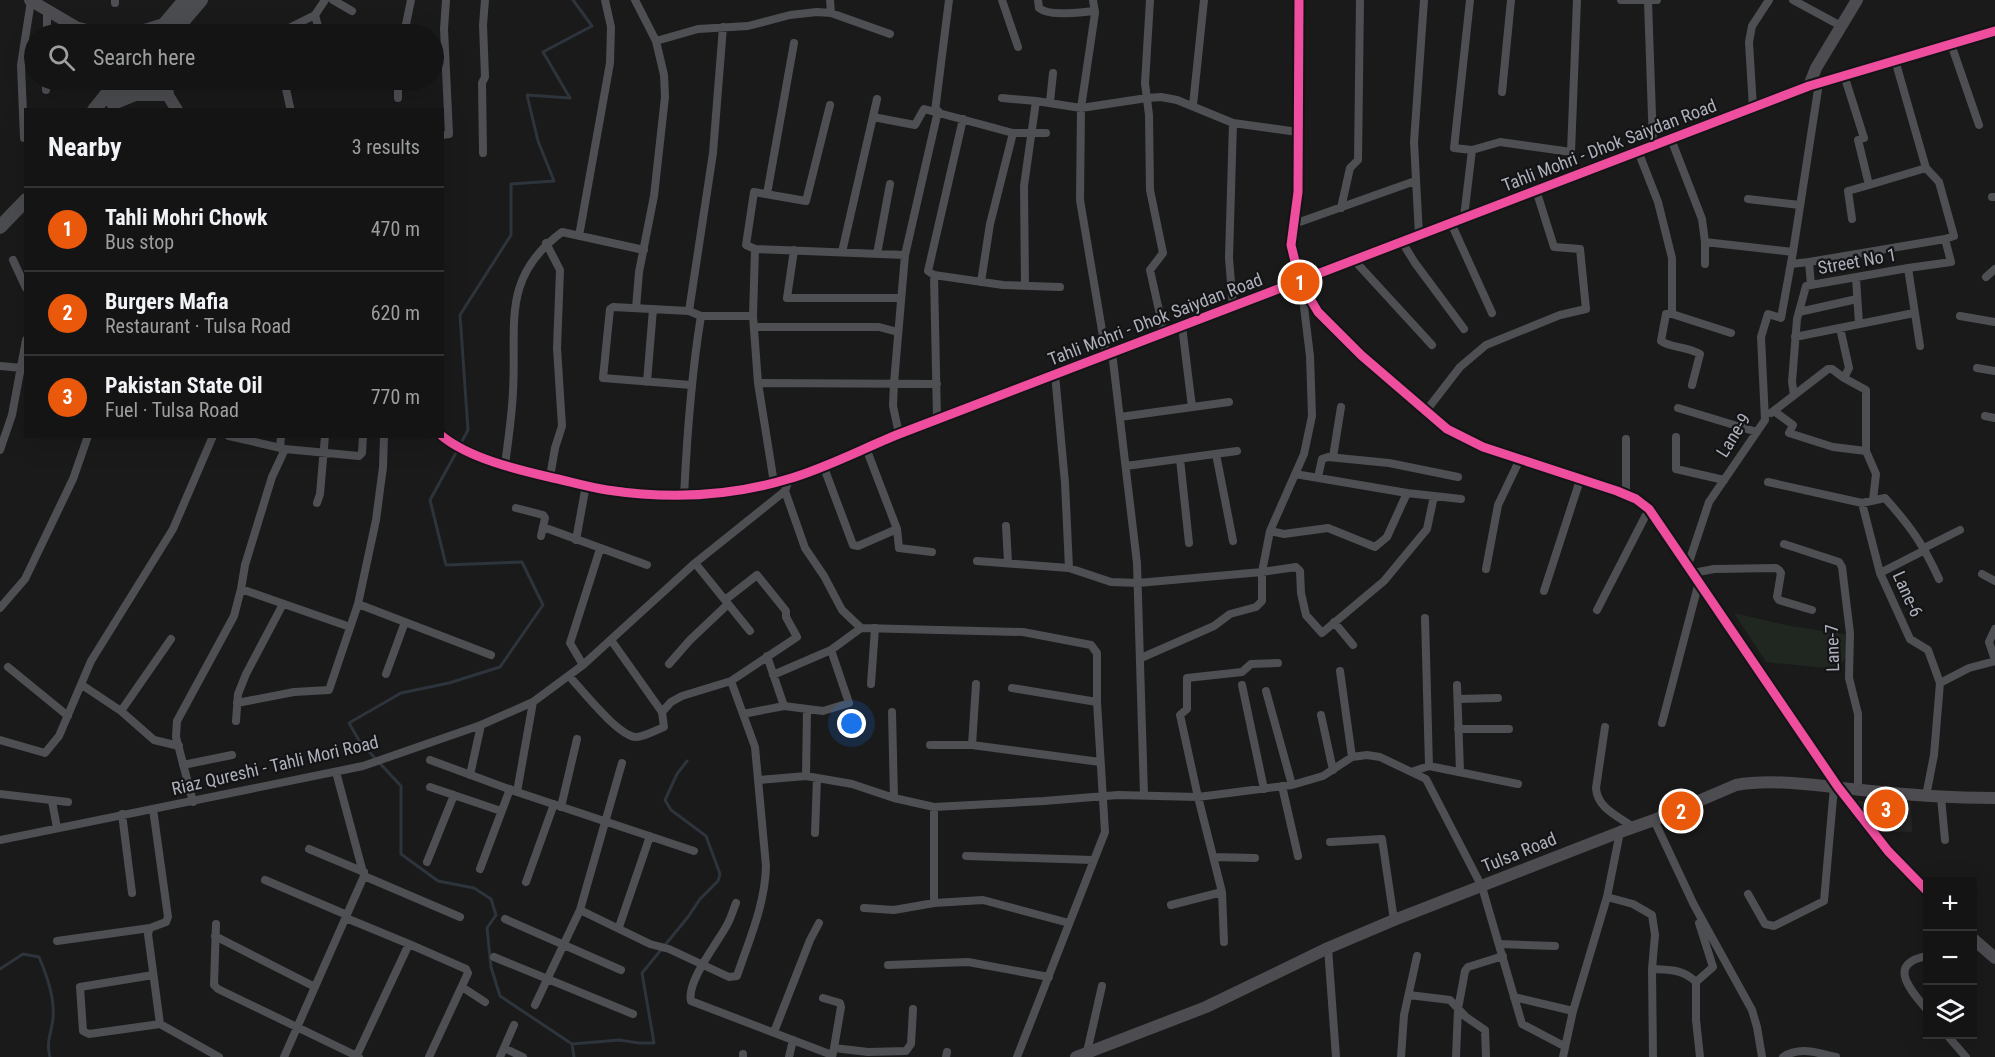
<!DOCTYPE html>
<meta charset="utf-8">
<style>
body{margin:0;font-family:"Roboto Condensed",sans-serif;background:#1d1d1d;color:#f1f3f6}
.controls{position:absolute;right:18px;bottom:18px;display:grid;overflow:hidden;border-radius:0px;box-shadow:0 6px 24px #0002}
.controls button{width:54px;height:54px;display:grid;place-items:center;padding:0;border:0;border-bottom:2px solid #333334;background:#141414;color:#f1f3f6;font:30px sans-serif}
.you{position:absolute;left:852px;top:724px;width:21px;height:21px;margin:-15px;border:4px solid #fff;border-radius:50%;background:#1a73e8;box-shadow:0 0 0 9px #1a73e833}
.badge{display:grid;place-items:center;width:39px;height:39px;border-radius:50%;background:#ea580c;color:#fff;font-size:20px;font-weight:700}
.pin{position:absolute;translate:-50% -50%;border:3px solid #fff;box-shadow:0 2px 6px #0006}
.list{margin:0;padding:0;list-style:none}
h2{display:flex;justify-content:space-between;align-items:center;height:78px;margin:0;padding:0 24px;font-size:26px}
h2 small{font-size:20px;font-weight:400;color:#9d9ea0}
.list li{display:grid;grid-template-columns:39px 1fr auto;gap:18px;align-items:center;box-sizing:border-box;height:84px;padding:0 24px;border-top:2px solid #333334}
.list b{display:block;font-size:22px;white-space:nowrap}
.list p{margin:0;font-size:20px;white-space:nowrap;color:#9d9ea0}
.list em{font-size:20px;font-style:normal;color:#9d9ea0}
.icon{flex:none;width:33px;height:33px;fill:none;stroke:currentColor;stroke-width:2;stroke-linecap:round;stroke-linejoin:round}
.map{position:relative;flex:none;width:1995px;height:1057px;overflow:hidden}
.search{position:absolute;background:#141414;box-shadow:0 6px 24px #0002;left:24px;top:24px;width:420px;height:66px;display:flex;align-items:center;gap:15px;box-sizing:border-box;padding:0 21px;border-radius:33px;color:#9d9ea0;font-size:22px}
.panel{position:absolute;background:#141414;box-shadow:0 6px 24px #0002;left:24px;top:108px;width:420px;height:330px;border-radius:0px}
.map>svg:first-child{display:block}
.built{fill:#242426}
.green{fill:#202721}
.lines{fill:none;stroke-linecap:round;stroke-linejoin:round}
.stream{stroke:#2d343b;stroke-width:3}
.street{stroke:#4e4f53;stroke-width:8}
.secondary{stroke:#4d4d51;stroke-width:12}
.primary{stroke:#4b4c4f;stroke-width:14}
.cycleway-casing{stroke:#141416;stroke-width:13}
.cycleway{stroke:#ef4d9e;stroke-width:9}
.labels{text-anchor:middle;dominant-baseline:central;stroke-width:4.5;stroke-linejoin:round;paint-order:stroke}
.street-label{font-size:18px;fill:#acb0ba;stroke:#141416}
</style>
<div class="map">
<svg width="1995" height="1057" viewBox="0 0 1995 1057">
<rect width="100%" height="100%" fill="#1a1a1a"/>
<path class="built" d="M1856,801L1911,802L1912,832L1877,831Z"/>
<path class="green" d="M1734,613L1790,626L1850,635V654L1835,669L1766,662Z"/>
<g class="lines">
<path class="stream" d="M460,445L468,430L460,315L511,235V184L554,181L538,141L527,95L570,98L543,52L592,26L573,0
M457,451L430,500L446,565L522,562L543,605L500,667L449,683L401,693L349,723L360,742L401,786V854L438,881L474,888L491,899L496,915L487,928L491,967L500,996L572,1044L574,1057
M0,969L23,954L39,957C47,976 55,998 53,1019C51,1033 46,1043 50,1057
M572,1044L619,1040L639,1043H654L642,973L688,917L700,899L718,881L720,874L706,836L671,810L665,800L677,774L687,761"/>
<path class="street" d="M115,0V3
M333,0L352,11
M635,0L656,41L664,75L665,97L654,196L639,272L636,308
M830,0L831,13
M1002,0L1018,47
M1038,0L1039,8C1050,17 1081,12 1095,11
M1093,0L1095,13L1081,108L1080,200L1106,354
M1150,0L1145,83L1149,115L1150,190L1163,253L1150,270L1164,333
M1299,0L1298,192L1291,245L1300,282L1318,312L1361,355L1447,429L1483,447L1617,491L1636,499L1649,509L1838,787
M1621,0H1657
M1793,0L1841,26
M1648,1L1653,145
M315,15L320,34
M47,34V11
M277,34L315,15L325,0
M404,34L411,0
M656,41L698,29L748,26L790,15L817,12L831,13L890,34
M1951,44L1979,125
M1895,60L1926,168L1939,182L1954,236L1945,239
M1844,75L1864,138L1858,140L1869,185L1926,168
M284,80L290,107
M398,80V98
M46,90V80
M1502,92L1511,0
M1002,98L1036,101
M1050,102L1053,73
M830,105L806,201L754,192L746,245L755,249L905,255
M1193,105L1204,0
M1753,108L1749,42L1752,26L1769,0
M935,111L949,0
M873,117L915,125L924,109L1013,133H1046
M963,119L928,271L934,275L1003,285L1060,287
M442,135L449,134L444,29L446,0
M24,138L21,65L31,1
M1671,139L1702,219L1705,242V264
M1472,150L1500,142L1571,152L1577,0
M1638,151L1658,202L1672,258V314
M483,153L482,83L485,77L483,25L485,0
M767,194L794,43
M1992,197H1995
M1748,199L1800,205
M1341,208L1350,168L1358,160L1360,0
M1464,217L1472,150L1454,148L1470,0
M1852,219L1848,191L1869,185
M1451,223L1492,313
M1294,224L1415,181
M1419,235L1414,142L1424,0
M579,236L610,63L611,27L605,0
M1402,242L1415,263L1464,329
M1705,242L1793,252
M546,243L560,270L557,348L562,426L555,448L550,477
M755,249L753,316L758,383L774,483
M794,250L787,298H901
M842,252L877,99
M877,254L890,184
M13,260L26,288
M1354,260L1432,345
M1809,262L1945,239L1951,262L1908,268L1920,346
M1791,264L1809,262L1811,285L1806,286L1797,319L1792,382L1794,395
M934,275L937,419
M1986,277L1995,269
M1856,278L1859,324
M981,282L990,224L1013,133
M1025,285L1024,186L1036,101L1081,108L1147,98L1161,97L1177,100L1233,123L1298,132
M1811,285L1908,268
M1233,307L1229,258L1233,123
M689,311L713,153L723,27
M1799,312L1857,299
M1960,316L1995,322
M1182,326L1192,407
M754,327H879L898,332
M1840,328L1849,368L1844,378L1866,390V451L1876,474L1873,500
M1795,337L1914,313
M1112,352L1137,563L1144,795
M0,366L22,368
M1977,368L1995,371
M1055,374L1065,483L1069,568
M647,382L653,309
M758,383L937,384
M691,385L603,378L610,309L613,307L689,311L701,316H753
M1692,385L1700,354C1686,346 1671,348 1661,341L1666,314H1672L1731,333
M1678,408L1757,432
M1426,411L1460,367L1486,345L1560,315L1586,309L1580,249L1554,247L1536,190
M1774,411L1793,425L1789,433L1833,447L1866,451
M1771,413L1828,369H1832L1844,378
M1985,416L1995,418
M1120,417L1229,402
M899,434L893,406L894,383L905,255L938,111
M229,436L285,449L359,456L362,453L363,436
M1676,437V469L1724,480
M1626,439V495
M280,448L281,436
M866,448L897,529L899,548L932,552
M0,450L12,415L26,340
M1216,454L1233,541
M1333,457L1341,407
M1180,459L1189,543
M505,465C508,441 512,416 513,391C517,325 500,278 562,232L644,250
M823,465L853,545L858,546L897,529
M1126,466L1237,451
M1295,474L1407,493L1461,499
M1318,477L1322,459L1328,457L1389,463L1458,477
M1768,482L1862,503L1885,498C1911,527 1923,544 1939,579
M785,491L805,548L824,576L842,610L861,628L1023,632L1091,645L1097,653V702L1105,832L1017,1057
M684,496C687,435 691,376 701,316
M317,503L320,494L325,436
M1862,503L1880,573L1910,639L1928,650L1940,683L1934,755L1926,796
M516,508L543,515L545,518L541,536
M1006,526L1008,562
M543,527L647,565
M1270,531L1284,534L1328,528L1375,547L1387,537L1407,493
M576,540L586,485
M1784,544L1839,562L1842,567L1850,633L1849,678L1858,714V790
M1924,548L1960,530
M977,561L1069,568L1111,582L1138,583L1262,572L1296,567L1300,571L1301,593L1306,615L1322,633L1384,581L1427,529L1434,496
M695,563L750,631
M1688,565L1709,502L1765,420L1761,337L1768,314L1781,318L1793,252L1819,83
M1486,569L1498,505L1520,459
M1693,573L1714,569L1776,568L1779,570L1781,573L1777,597L1779,600L1812,610
M1880,573L1925,550
M1982,574L1995,581
M241,589L350,627
M1544,591L1580,480
M358,604L491,655
M0,608L25,579L73,479L88,436
M1597,610L1649,509
M1425,618L1429,766
M1334,622L1353,645
M611,640L662,712
M767,656L784,706
M1141,658L1214,626L1230,614L1256,607L1262,601V572L1270,531L1304,454L1312,416L1310,356L1304,307L1307,294
M1995,660L1989,642L1995,629
M669,664L690,640L728,604
M583,665L570,643L600,549
M8,667L68,716
M1340,671L1352,757
M386,674L405,622
M773,675L831,650L861,628
M569,676C582,690 618,736 636,737C645,737 656,730 664,727L662,712L671,702L682,696L731,681L797,637L786,617V611L757,575L725,600
M1940,683L1969,668L1995,661
M871,684L875,628
M82,685L121,711L154,740L179,746
M1242,685L1264,789
M1457,685L1460,772
M1012,688L1097,702
M1266,691L1292,785
M1458,699L1498,698
M237,703L294,692L329,690L358,604L376,520L383,467L384,436
M121,711L171,639
M892,712L894,798
M743,714L784,706L823,711L849,703L831,650
M1321,715L1333,770
M236,721L238,694L246,674L283,604
M1662,723L1699,582
M1605,727L1596,788C1597,808 1618,816 1633,827
M1458,729H1509
M0,740L45,753L59,736L91,661L173,529L213,436
M930,745H972L1100,762
M972,745L976,684
M430,760L517,792L694,851
M183,765L232,755
M1414,771L1429,766L1518,784
M470,775L481,725
M806,776L807,710
M759,780L806,776L852,784L894,798L934,807L1044,801L1118,795L1198,797L1292,785L1323,776L1352,757L1367,755L1380,757L1426,779L1482,887L1522,1024L1564,1046
M1282,786L1298,856
M430,787L501,811
M517,792L533,702
M0,794L68,802
M1941,797L1945,840
M52,801L57,828
M193,802L176,737L177,721L234,616L241,589L245,565L272,477L285,449
M561,807L577,739
M153,809L168,917L166,922L150,928L148,934L160,1024L219,1057
M122,814L132,893
M1654,820L1694,905L1752,1010L1757,1027L1762,1057
M815,833L817,778
M0,840L363,766L481,725L533,702L583,665L695,563L785,491L789,479
M1330,842L1382,839L1394,920
M309,849L364,872
M966,856L1093,860
M1214,857L1255,858
M427,862L454,795
M480,869L510,789
M364,876L460,917
M265,880L347,915
M526,882L554,804
M1748,894L1765,924L1774,926L1824,901L1834,787
M1607,897L1633,904L1652,915L1655,935L1652,969L1653,1057
M736,903C733,910 731,918 727,925C718,942 686,982 691,1001L832,1055
M934,903V807
M1171,905L1222,892
M864,908L894,910L934,903L983,900L1069,923
M580,910L650,944L669,949L729,977L737,976C749,940 765,905 766,866L755,747L731,681
M346,918L409,944L466,969L468,973L429,1057
M505,919L621,970
M216,924L214,985L218,989L359,1057
M619,927L650,836
M215,936L315,987
M57,941L150,928
M1224,942L1222,892L1198,797L1180,715L1187,709V678L1242,672L1251,664L1278,663
M1499,944L1555,946
M1328,948L1336,1057
M1928,956C1885,963 1911,991 1928,1011
M494,957L633,1014
M888,965L968,962L1049,977
M1652,969C1670,970 1683,969 1696,982V1020L1700,1057
M153,975L80,987L83,1031L89,1034L160,1024
M1696,982L1713,967L1699,923
M462,987L485,1002
M1409,995L1450,1000L1466,1017L1485,1030L1486,1057
M1514,997L1573,1011
M823,998L840,1003L841,1007L834,1048
M535,1005L580,910L622,763
M774,1032L810,940L819,923
M1946,1034L1966,1057
M504,1048L523,1057
M1087,1052L1102,986
M284,1057L364,876L336,772
M356,1057L409,944
M500,1057L514,1025
M743,1057V1054
M789,1057L793,1040
M832,1057L834,1048L868,1052L906,1051L911,1044L913,1009
M946,1057L947,1052
M1401,1057L1404,1015L1417,956
M1456,1057L1458,1009L1465,971L1468,967L1503,956
M1563,1057L1573,1011L1607,897L1620,832
M1783,1057C1800,1046 1817,1053 1836,1057"/>
<path class="secondary" d="M30,0L86,33
M149,80L167,94L177,110
M1809,86L1816,68L1857,0
M442,436C469,458 515,469 549,477C568,481 587,487 607,490C667,499 729,497 788,479C824,469 864,448 899,434L1809,86L1995,31
M1838,787L1888,851L1928,892
M1972,938L1995,958
M1076,1057L1206,1007L1328,948L1394,920L1620,832L1654,820L1736,785C1772,778 1823,786 1861,790C1906,795 1950,798 1995,798"/>
<path class="primary" d="M79,29L97,34
M135,34L164,25
M156,34L185,0
M172,34L201,0
M117,98L133,80
M113,103L135,94H167L164,80
M94,110L118,80
M0,227L26,200"/>
<defs>
<path id="cycleway" d="M1299,0L1298,192L1291,245L1300,282L1318,312L1361,355L1447,429L1483,447L1617,491L1636,499L1649,509L1838,787L1888,851L1928,892
M442,436C469,458 515,469 549,477C568,481 587,487 607,490C667,499 729,497 788,479C824,469 864,448 899,434L1809,86L1995,31"/>
</defs>
<use href="#cycleway" class="cycleway-casing"/>
<use href="#cycleway" class="cycleway"/>
</g>
<g class="labels">
<g class="street-label">
<text transform="translate(1609 145) rotate(-21)">Tahli Mohri - Dhok Saiydan Road</text>
<text transform="translate(1857 261) rotate(-10)">Street No 1</text>
<text transform="translate(1155 319) rotate(-21)">Tahli Mohri - Dhok Saiydan Road</text>
<text transform="translate(1733 435) rotate(-58)">Lane-9</text>
<text transform="translate(1908 594) rotate(66)">Lane-6</text>
<text transform="translate(1832 648) rotate(-92)">Lane-7</text>
<text transform="translate(275 765) rotate(-13)">Riaz Qureshi - Tahli Mori Road</text>
<text transform="translate(1519 852) rotate(-22)">Tulsa Road</text>
</g>
</g>
</svg>
<div class="controls">
<button>+</button>
<button>−</button>
<button><svg class="icon" aria-label="layers" viewBox="0 0 24 24"><path d="M12 4l9 5-9 5-9-5zM3 14l9 5 9-5"/></svg></button>
</div>
<div class="you"></div>
<div class="pin badge" style="left:1300px;top:282px">1</div>
<div class="pin badge" style="left:1681px;top:811px">2</div>
<div class="pin badge" style="left:1886px;top:809px">3</div>
<div class="search"><svg class="icon" aria-label="search" viewBox="0 0 24 24"><circle cx="10" cy="10" r="6"/><path d="M15 15l6 6"/></svg>Search here</div>
<section class="panel">
<h2>Nearby<small>3 results</small></h2>
<ul class="list">
<li><span class="badge">1</span><div><b>Tahli Mohri Chowk</b><p>Bus stop</p></div><em>470 m</em></li>
<li><span class="badge">2</span><div><b>Burgers Mafia</b><p>Restaurant · Tulsa Road</p></div><em>620 m</em></li>
<li><span class="badge">3</span><div><b>Pakistan State Oil</b><p>Fuel · Tulsa Road</p></div><em>770 m</em></li>
</ul>
</section>
</div>
